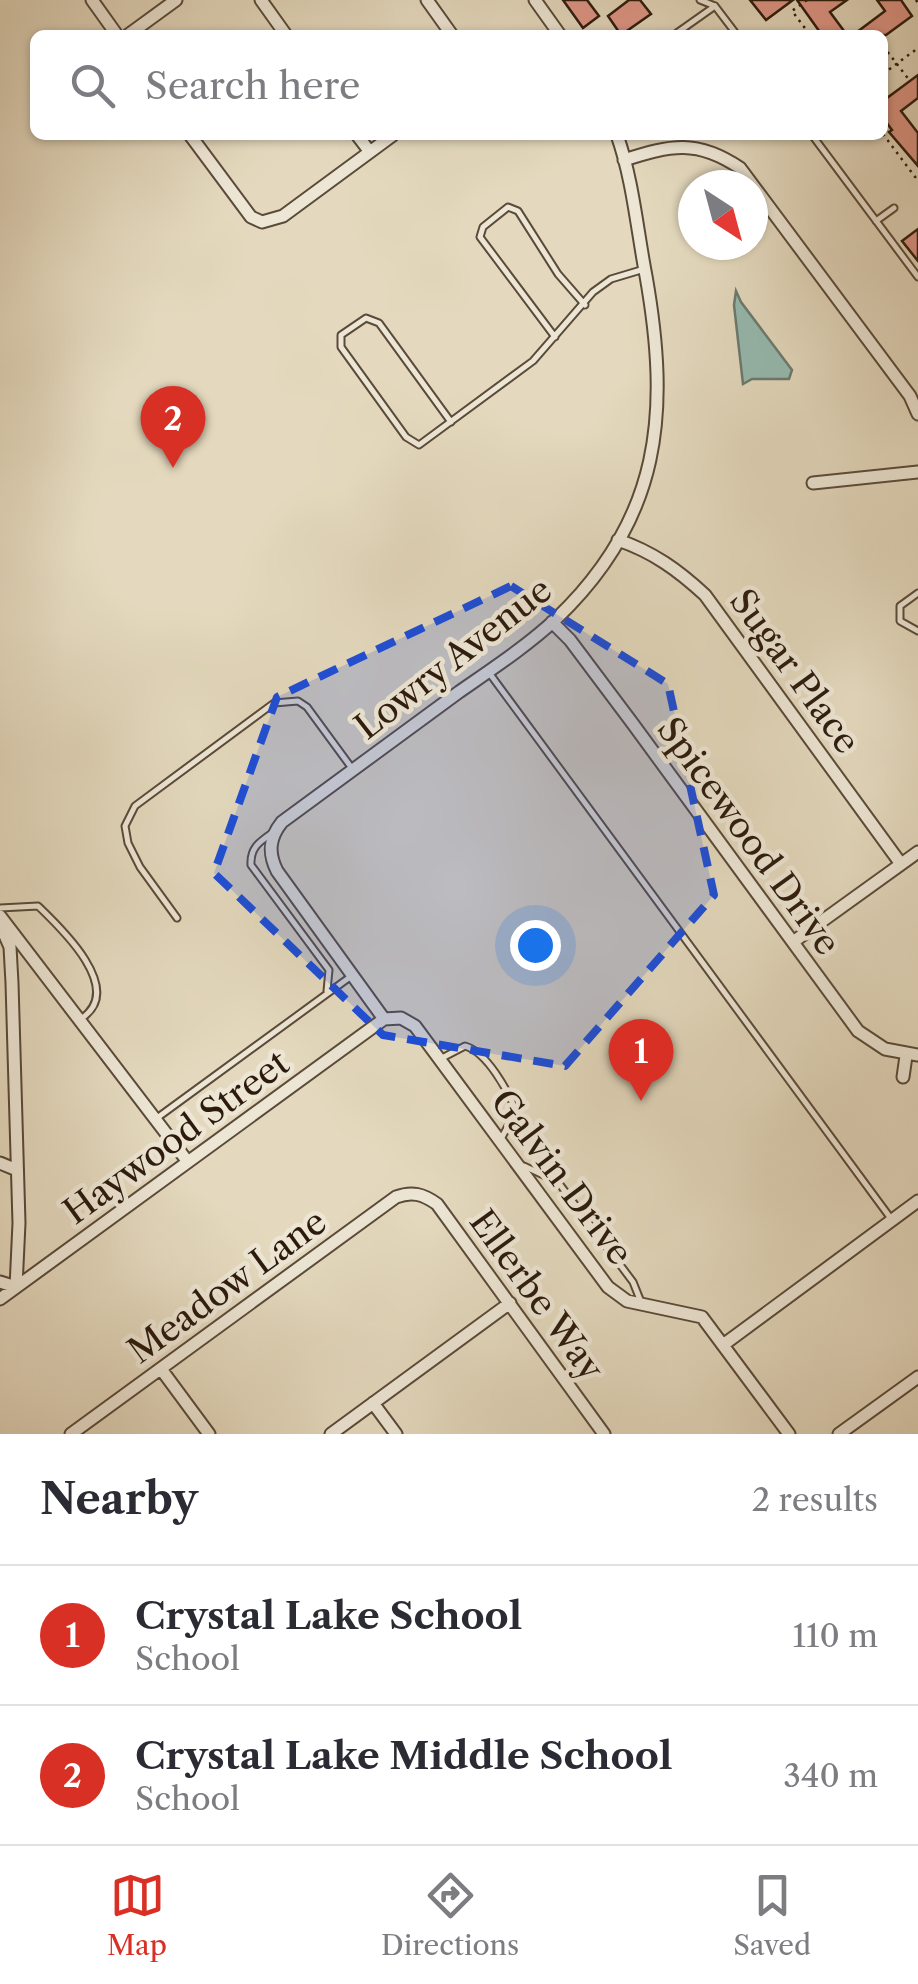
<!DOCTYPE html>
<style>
body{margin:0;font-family:"Libre Caslon Text",serif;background:#f7f7f7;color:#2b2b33}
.compass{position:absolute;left:678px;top:170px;width:90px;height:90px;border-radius:50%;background:#fff;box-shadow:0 2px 8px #0004;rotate:144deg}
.you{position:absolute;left:535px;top:945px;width:35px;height:35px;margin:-25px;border:8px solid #fff;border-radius:50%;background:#1a73e8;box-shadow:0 0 0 15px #1a73e833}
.badge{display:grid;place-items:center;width:65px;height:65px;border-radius:50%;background:#d93025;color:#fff;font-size:32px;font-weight:700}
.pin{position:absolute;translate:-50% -82px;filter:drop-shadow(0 2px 5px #0008)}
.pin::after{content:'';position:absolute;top:52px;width:35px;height:30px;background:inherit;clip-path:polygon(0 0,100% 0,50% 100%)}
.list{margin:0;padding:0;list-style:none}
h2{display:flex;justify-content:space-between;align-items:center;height:130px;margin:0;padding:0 40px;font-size:42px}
h2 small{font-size:32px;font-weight:400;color:#7c7c81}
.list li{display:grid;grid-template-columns:65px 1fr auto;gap:30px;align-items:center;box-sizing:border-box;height:140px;padding:0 40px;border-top:2px solid #e1e1e2}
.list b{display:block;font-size:38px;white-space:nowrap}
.list p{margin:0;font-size:32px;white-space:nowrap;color:#7c7c81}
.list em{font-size:32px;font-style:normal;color:#7c7c81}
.icon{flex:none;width:55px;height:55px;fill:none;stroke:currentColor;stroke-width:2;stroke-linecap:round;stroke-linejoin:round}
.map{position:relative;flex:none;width:918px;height:1434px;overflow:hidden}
.search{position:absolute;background:#fff;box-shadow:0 2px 8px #0004;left:30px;right:30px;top:30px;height:110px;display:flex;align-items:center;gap:25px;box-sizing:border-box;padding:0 35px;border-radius:15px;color:#7c7c81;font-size:38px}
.sheet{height:410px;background:#fff}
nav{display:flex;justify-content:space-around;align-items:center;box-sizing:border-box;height:140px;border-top:2px solid #e1e1e2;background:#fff;font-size:28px;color:#7c7c81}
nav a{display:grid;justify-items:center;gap:5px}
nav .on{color:#d93025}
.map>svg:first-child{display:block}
.water{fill:#95bab0;stroke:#6b7a6f;stroke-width:2.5}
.building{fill:#e09788;stroke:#2c1b0d;stroke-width:2.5}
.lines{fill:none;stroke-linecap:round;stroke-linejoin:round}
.lane-casing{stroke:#5a4a39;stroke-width:9}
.street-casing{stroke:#5a4a39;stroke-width:15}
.path{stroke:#2c1b0d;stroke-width:2.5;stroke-dasharray:2.5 5;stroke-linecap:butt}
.lane{stroke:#ede6d5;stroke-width:5}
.street{stroke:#ede6d5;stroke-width:11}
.marked{fill:#1d4ed8;fill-opacity:0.2;stroke:#1d4ed8;stroke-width:8;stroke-dasharray:20 12;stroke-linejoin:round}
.labels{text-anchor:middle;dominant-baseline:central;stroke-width:9;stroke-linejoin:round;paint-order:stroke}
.street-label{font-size:35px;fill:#2c1b0d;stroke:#ede6d5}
</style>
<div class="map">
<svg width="918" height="1434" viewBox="0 0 918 1434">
<rect width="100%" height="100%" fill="#e4d9be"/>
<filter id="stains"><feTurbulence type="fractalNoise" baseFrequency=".002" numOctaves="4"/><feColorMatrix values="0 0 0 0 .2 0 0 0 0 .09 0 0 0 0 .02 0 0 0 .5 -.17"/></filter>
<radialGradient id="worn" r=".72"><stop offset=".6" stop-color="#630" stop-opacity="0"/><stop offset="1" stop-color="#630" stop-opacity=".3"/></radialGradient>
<path class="water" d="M736,291L741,302L792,370L789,379H752L743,384L734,305Z"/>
<path class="building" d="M563,0H587L599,16L583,28Z
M629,0H640L651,14L621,35L608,16Z
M750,0H793L766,20Z
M797,0H847L830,12L847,35H822Z
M877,0H901L912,16L886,35H853L885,11Z
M918,75V98L901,111L918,133V166L889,132L892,130L883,118V101Z
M918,229V261L902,241Z"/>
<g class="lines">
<defs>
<path id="lane" d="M700,0L715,6
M715,6L737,35
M674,35L715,6
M812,135L918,277
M876,221L894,208
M555,337L480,237L483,227L508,207L518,211L558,274L585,305
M451,422L379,323L366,318L341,335V347L406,437L419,445L533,361L593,292L611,279L641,270
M918,593L900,606V621L918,631
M490,674L892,1220
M272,833C259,842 250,848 251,865L329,970L327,991
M0,908L38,906C62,929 125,989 82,1018
M177,918L140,867L128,843L125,826L135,806L274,703L298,701L307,707L351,767
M442,1058L465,1046C487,1052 508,1091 516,1111L501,1139
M157,1118L350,977
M524,1166L558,1182L633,1282L641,1302"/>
<path id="street" d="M92,0L117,35
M261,0L286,35
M427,0L452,35
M535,0L560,35
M128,35L176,0
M190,135L251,217L262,222L283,216L393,135
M357,135L370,152
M624,160C671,145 697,139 740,168L910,396L918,414
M813,483L918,472
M618,540C653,552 678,570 705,595L901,864
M552,622L570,640L633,724L858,1031L885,1049L918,1055
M0,916L188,1162
M0,924L10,947L12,983L19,1223L16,1287L0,1282
M793,942L918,852
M384,1019L277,871C268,853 269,838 282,822C341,779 400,735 459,692C492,669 527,646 556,619C662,518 670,412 646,276C637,230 633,180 617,135
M384,1019L401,1018L415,1026L608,1287L627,1301L702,1317L789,1434
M903,1077L906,1056
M0,1163L17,1170
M0,1299L384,1019
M723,1345L918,1201
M161,1369L209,1434
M373,1403L396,1434
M71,1434L396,1197C412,1191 423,1194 437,1204L604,1434
M331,1434L510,1303
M839,1434L918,1377"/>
</defs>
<use href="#lane" class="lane-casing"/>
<use href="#street" class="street-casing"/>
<path class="path" d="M807,0L792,11L810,35
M916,0L918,3
M883,46L910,81
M883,74L918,48
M883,134L915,177L918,175"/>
<use href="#lane" class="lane"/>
<use href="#street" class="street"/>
</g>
<path class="marked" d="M511,586L668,684L714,895L565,1066L383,1035L214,873L277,697Z"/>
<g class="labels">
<g class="street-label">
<text transform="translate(453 658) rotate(-38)">Lowry Avenue</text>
<text transform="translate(795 671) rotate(54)">Sugar Place</text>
<text transform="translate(749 836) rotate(54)">Spicewood Drive</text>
<text transform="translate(176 1137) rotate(-36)">Haywood Street</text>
<text transform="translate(562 1177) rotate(53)">Galvin Drive</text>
<text transform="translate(227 1286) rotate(-36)">Meadow Lane</text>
<text transform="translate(537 1295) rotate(54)">Ellerbe Way</text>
</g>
</g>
<rect width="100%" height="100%" filter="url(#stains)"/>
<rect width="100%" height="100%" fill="url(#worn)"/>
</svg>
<svg class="compass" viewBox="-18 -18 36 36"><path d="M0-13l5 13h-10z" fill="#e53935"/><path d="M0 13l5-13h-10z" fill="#7c7c81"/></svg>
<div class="you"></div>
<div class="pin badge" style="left:641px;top:1101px">1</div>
<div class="pin badge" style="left:173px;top:468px">2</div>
<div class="search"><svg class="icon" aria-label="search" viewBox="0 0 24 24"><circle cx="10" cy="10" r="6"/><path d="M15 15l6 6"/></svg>Search here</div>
</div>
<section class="sheet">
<h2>Nearby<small>2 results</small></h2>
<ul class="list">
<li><span class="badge">1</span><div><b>Crystal Lake School</b><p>School</p></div><em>110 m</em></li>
<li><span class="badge">2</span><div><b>Crystal Lake Middle School</b><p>School</p></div><em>340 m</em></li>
</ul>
</section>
<nav>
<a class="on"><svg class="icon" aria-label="map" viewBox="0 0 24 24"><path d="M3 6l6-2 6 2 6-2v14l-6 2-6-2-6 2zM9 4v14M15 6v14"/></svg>Map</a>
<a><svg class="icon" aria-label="directions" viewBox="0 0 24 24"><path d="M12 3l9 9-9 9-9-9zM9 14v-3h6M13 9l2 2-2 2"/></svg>Directions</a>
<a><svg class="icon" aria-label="saved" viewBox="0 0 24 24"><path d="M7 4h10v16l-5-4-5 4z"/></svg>Saved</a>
</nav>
